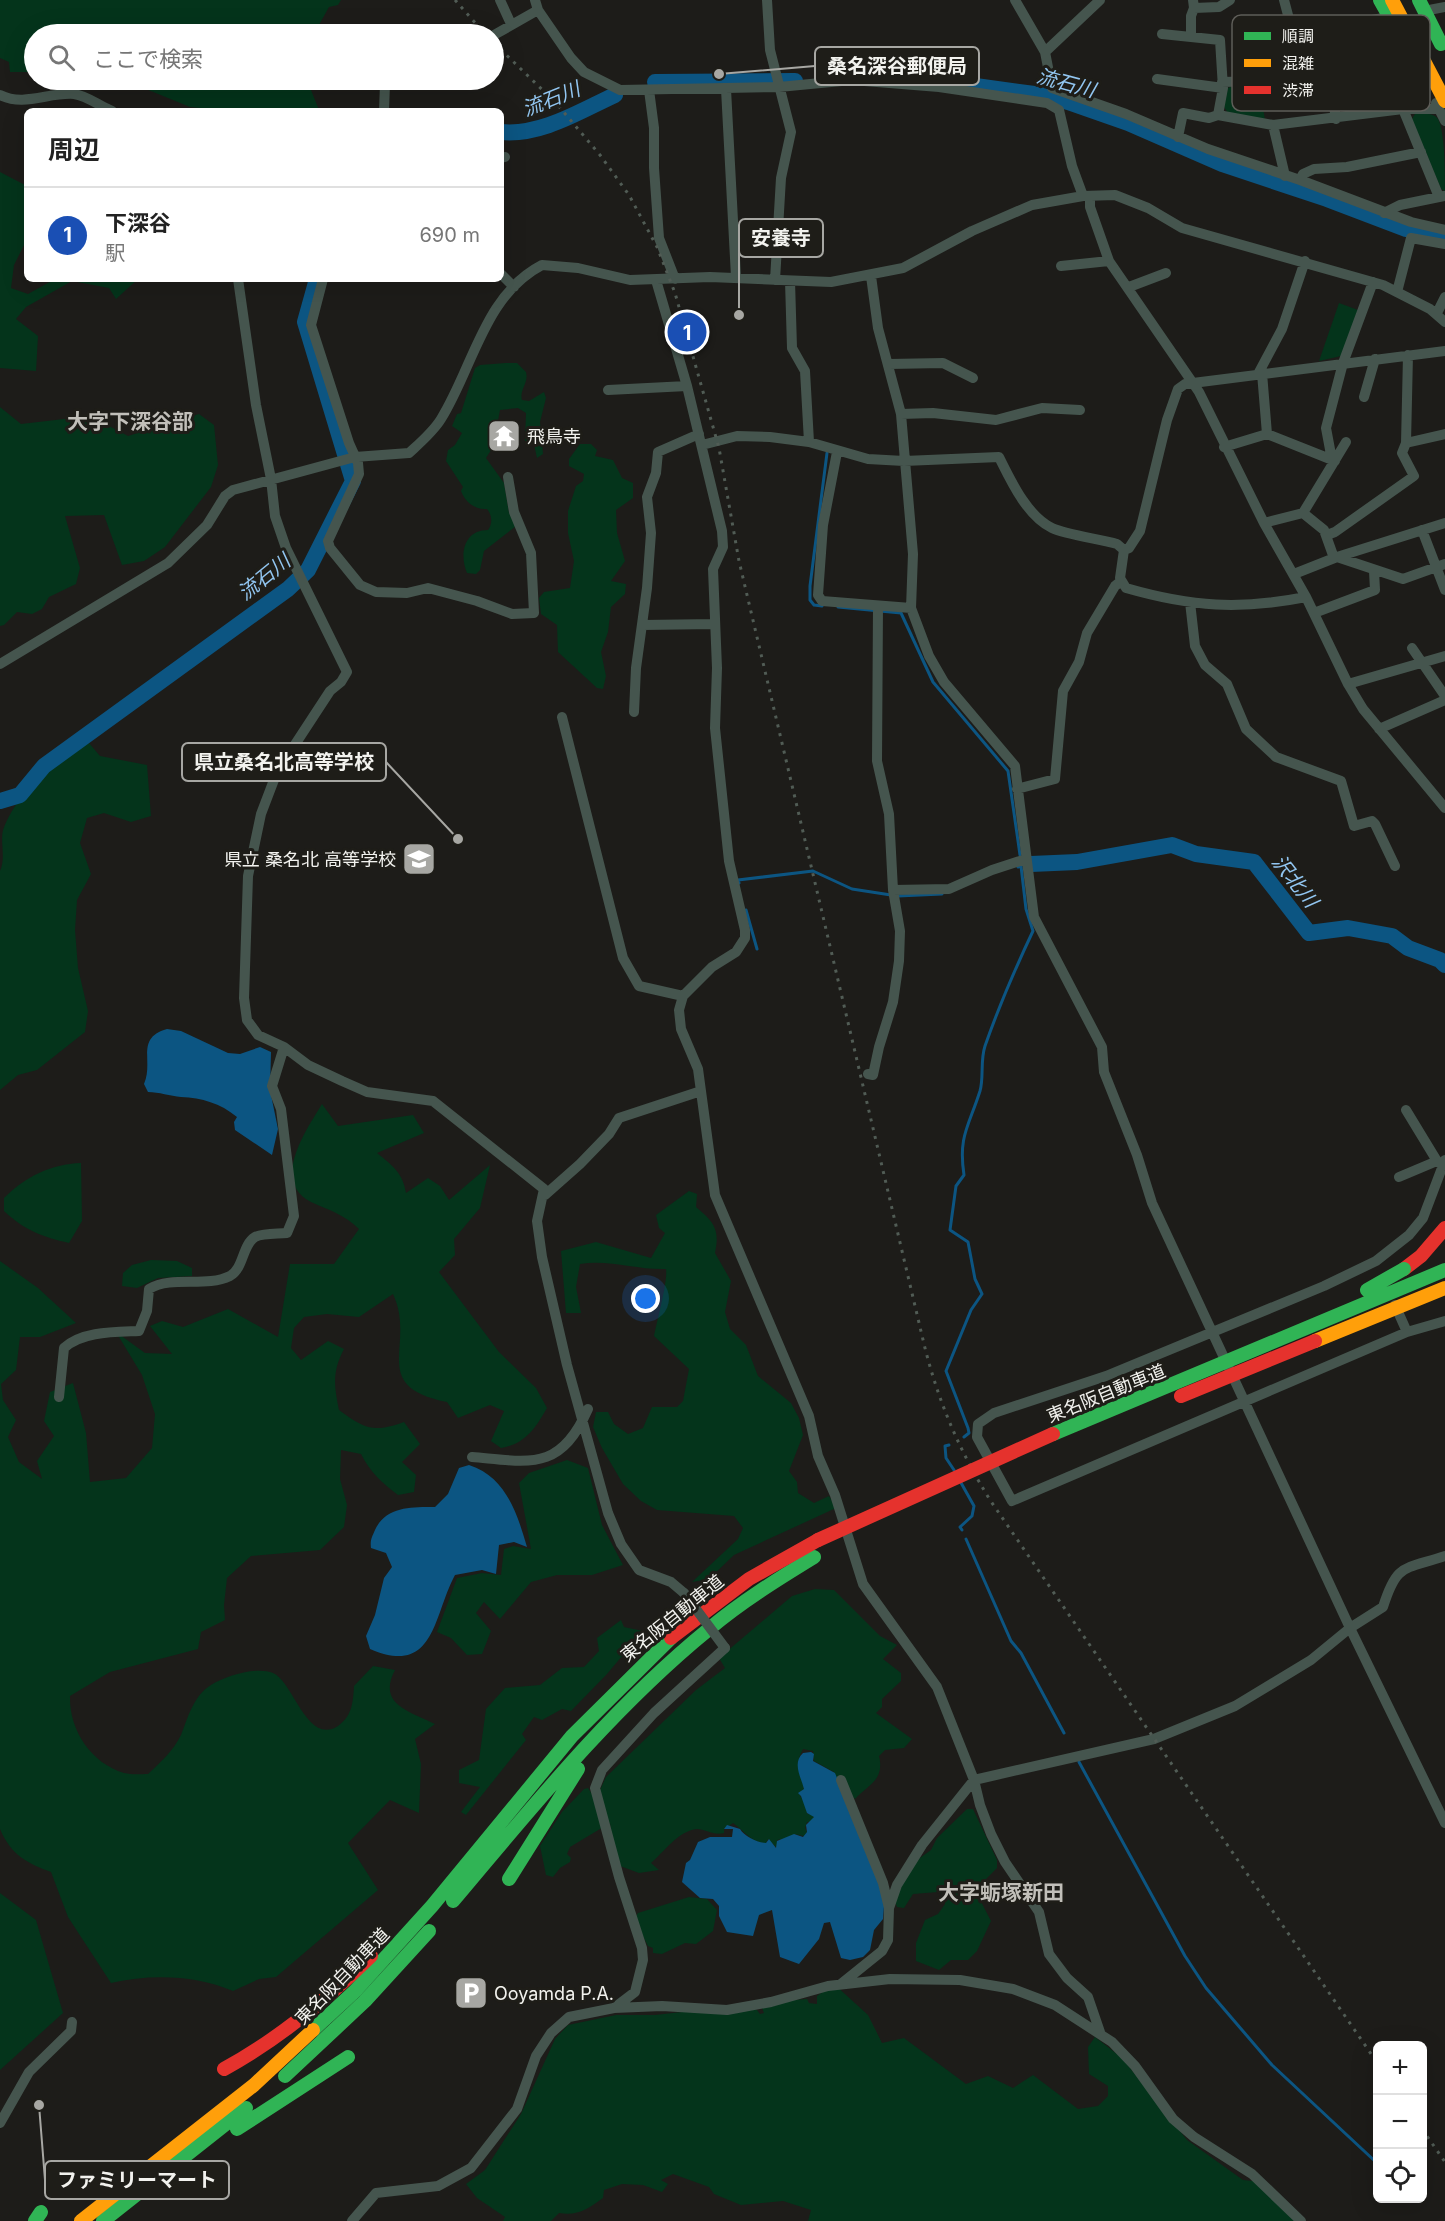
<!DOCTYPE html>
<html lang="ja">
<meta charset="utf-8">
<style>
body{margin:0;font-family:Inter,"Noto Sans JP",sans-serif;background:#f6f6f6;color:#222}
.controls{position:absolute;right:18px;bottom:18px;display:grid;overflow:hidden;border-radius:9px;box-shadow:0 6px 24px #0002}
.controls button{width:54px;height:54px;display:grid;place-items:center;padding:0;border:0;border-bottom:2px solid #e0e0e0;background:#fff;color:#222;font:30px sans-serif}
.you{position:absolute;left:646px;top:1299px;width:21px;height:21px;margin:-15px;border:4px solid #fff;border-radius:50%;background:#1a73e8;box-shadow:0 0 0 9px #1a73e833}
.badge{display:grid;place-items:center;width:39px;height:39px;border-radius:50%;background:#5e5e5c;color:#fff;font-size:20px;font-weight:700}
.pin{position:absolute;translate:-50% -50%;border:3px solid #fff;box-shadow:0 2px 6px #0006}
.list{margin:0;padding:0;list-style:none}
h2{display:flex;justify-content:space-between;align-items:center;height:78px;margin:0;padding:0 24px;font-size:26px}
h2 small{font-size:20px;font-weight:400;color:#767676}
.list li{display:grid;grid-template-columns:39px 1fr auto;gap:18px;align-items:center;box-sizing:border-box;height:96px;padding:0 24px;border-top:2px solid #e0e0e0}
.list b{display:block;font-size:22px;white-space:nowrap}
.list p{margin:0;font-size:20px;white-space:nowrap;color:#767676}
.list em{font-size:20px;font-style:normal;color:#767676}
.icon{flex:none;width:33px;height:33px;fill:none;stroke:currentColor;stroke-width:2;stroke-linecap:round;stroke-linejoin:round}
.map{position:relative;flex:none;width:1445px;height:2221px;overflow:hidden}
.search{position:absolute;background:#fff;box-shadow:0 6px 24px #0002;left:24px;top:24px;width:480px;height:66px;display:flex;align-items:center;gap:15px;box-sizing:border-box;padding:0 21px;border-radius:33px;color:#767676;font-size:22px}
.panel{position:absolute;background:#fff;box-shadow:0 6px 24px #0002;left:24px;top:108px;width:480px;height:174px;border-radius:9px}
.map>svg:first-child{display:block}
.green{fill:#04341b}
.water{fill:#0c5582}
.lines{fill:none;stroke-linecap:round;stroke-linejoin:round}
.stream{stroke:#0c5582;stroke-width:3}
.river{stroke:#0c5582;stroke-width:16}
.street{stroke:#45554e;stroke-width:10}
.fast{stroke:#30b455;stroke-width:14}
.slow{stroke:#ff9f0a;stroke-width:14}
.jam{stroke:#e5322d;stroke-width:14}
.rail{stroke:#515c55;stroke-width:3;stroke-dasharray:3 6;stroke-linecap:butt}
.street-bridge{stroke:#45554e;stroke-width:10}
.fast-bridge{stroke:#30b455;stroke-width:14}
.slow-bridge{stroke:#ff9f0a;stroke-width:14}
.jam-bridge{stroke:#e5322d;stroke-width:14}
.labels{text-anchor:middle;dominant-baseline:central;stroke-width:6;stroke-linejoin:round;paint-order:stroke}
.poi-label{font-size:18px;fill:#f2f2ee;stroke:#1e1d18;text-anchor:start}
.street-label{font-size:18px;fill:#f2f2ee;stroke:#1e1d18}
.water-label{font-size:20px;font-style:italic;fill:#92c6f1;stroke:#1e1d18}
.quarter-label{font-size:21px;font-weight:bold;fill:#c1bfb9;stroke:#1e1d18}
.key{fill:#1e1d18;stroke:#5e5d58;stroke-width:1.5}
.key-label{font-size:16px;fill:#f2f2ee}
.leader{fill:none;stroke:#a7a7a3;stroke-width:2}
.callout-dot{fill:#a7a7a3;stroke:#1e1d18;stroke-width:2}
.callout{fill:#1e1d18;stroke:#a7a7a3;stroke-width:2}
.callout-label{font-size:20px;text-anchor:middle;font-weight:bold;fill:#f2f2ee}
</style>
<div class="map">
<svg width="1445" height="2221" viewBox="0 0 1445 2221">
<rect width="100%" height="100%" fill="#1d1c19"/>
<path class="green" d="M0,0H341L338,5L329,7L314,34H34V72H10L9,62L0,58Z
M124,80H307L319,110L232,111L190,107Z
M1259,84L1265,120L1228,113L1224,107L1228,88L1234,85Z
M1415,114C1423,114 1433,112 1438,119C1445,132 1445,173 1445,191L1441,189L1412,119Z
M0,172L27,186V239L14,265L11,288L28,294L55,279H138L116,299L109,288L72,281L26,307L16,319L38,336L36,371L0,368Z
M1339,303L1358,310L1341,356L1319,361Z
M506,363H517L526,372C529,383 519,390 522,400L529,401L544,392L546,398L540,422L543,454L537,458L534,444L525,441L526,413L518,408L500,410L493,447L486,458L504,483L509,513L516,522V526L484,551L480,570L476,574L467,573C459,554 464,530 488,530C493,523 492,515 487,509C475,510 465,502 461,491L463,487L446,461L448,450L455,445L462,433L452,426L457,414L461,413L475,368L480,365Z
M0,407L21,424L90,416L128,436L199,414L214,425L218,465L211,487L165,547L144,561L122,565L104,515L65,516L80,568L76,584L49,597L42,609L32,614L17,612L4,625L0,626Z
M580,444H591L597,450L595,456L613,460L622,478L633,483V498L616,510L617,533L625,561L611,581L626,584L625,594L611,607L608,632L601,652L606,676L603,689L597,688L558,652L557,625L541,614L539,598L544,592L570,588L574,561L568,533V511L576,486L583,481L584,474L569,466V459Z
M89,743L100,756L147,765L151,816L131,822L104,813L87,818L80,843L91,874L77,900L75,930L78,968L88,1011L85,1032L37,1070L18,1075L0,1090V871C6,858 0,842 3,830C15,796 55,754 89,743Z
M322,1104L338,1126L413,1115L424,1133L377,1153C392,1165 403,1173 406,1193L428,1178L440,1186L449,1200L490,1165L480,1208L454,1239L455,1255L439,1272L499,1352L536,1388L547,1408C535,1429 525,1444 501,1448L491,1441L504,1411L490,1405L458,1418L447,1402C367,1386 417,1345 393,1294L359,1317L327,1314L304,1317L294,1328L291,1348L301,1360L328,1341L344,1349C332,1372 334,1385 339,1410C365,1429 373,1433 404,1422L420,1444L402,1462L416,1475L414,1492L398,1495C382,1483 370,1472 361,1454L341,1450L340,1479L347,1505L344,1527L320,1550L251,1556L227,1578L224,1605L225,1620L201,1632L198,1649L110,1672L70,1696C69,1730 91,1763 124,1773C132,1775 141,1774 148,1774C161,1762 173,1751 181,1735C188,1718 193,1696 211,1685C225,1676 257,1666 273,1673C293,1681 307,1746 338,1726C352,1716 353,1703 354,1686L373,1666L395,1670C377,1704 409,1711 435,1724L415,1739L421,1764L419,1813L390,1800L348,1843L378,1890L276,1977L259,1979L233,1991C195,1975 151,1974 111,1983L68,1917L51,1872C27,1863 11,1855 0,1829V1261L38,1288L76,1323L40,1337H20L16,1370L1,1384L3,1400L16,1420L8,1437L19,1462L42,1479L37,1461L54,1436L44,1421L50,1392L73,1383L86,1433L90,1482L126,1478L152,1448L155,1414L142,1375L116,1332L145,1353L172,1354L150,1326L162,1321L183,1327L228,1309L278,1337L290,1264H334L359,1229C345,1215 329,1210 311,1202C270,1181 307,1129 322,1104Z
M81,1163L82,1221L69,1243C43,1237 24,1230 4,1211V1198C25,1177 51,1164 81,1163Z
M689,1191L697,1194L696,1207C714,1222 720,1229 715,1253L731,1281L725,1312L730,1329L746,1345L758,1376L791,1403L799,1418L803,1435L789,1471L797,1482L798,1493L814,1503L829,1496L836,1508L734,1555L709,1579L692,1582L738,1539L743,1528L734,1516L657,1510L641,1501L623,1484L602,1448L593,1427L596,1412H608L614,1424L628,1434L643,1428L652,1407H677L683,1401L689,1369L654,1336C657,1321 668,1281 666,1269C637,1270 608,1259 580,1264L576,1287L581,1313H566L561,1251L596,1242L651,1258L665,1233L659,1228L656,1215Z
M151,1260L177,1261L192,1268V1276L158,1278L137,1288L122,1286L123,1273L132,1265Z
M567,1460L588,1468L602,1525L623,1565L592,1575H557L531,1582L500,1619L484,1602L476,1613L491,1631L482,1654L467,1655L451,1638L437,1632L457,1578L482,1573L501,1575L504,1549L513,1546L531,1549L519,1483L529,1473Z
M815,1589L834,1590L880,1636L897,1645L883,1659L901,1673V1681L882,1699V1707L876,1713L912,1739L904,1748L885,1750L879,1756C885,1780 868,1785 855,1799L837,1781L834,1772L814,1761L813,1751L803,1749C794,1765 801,1773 804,1789L799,1793L807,1808V1814H813L814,1819L812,1822H807L805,1828L807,1832L804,1836L794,1834L793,1837L777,1840V1848L768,1839L766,1843C751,1843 745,1831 733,1823L724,1829V1833C714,1836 705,1829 697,1829C678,1831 664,1852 651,1863L659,1870L639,1873L620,1866L615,1858L610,1823L570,1847L567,1854L571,1858L570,1862L560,1868L553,1877L546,1875L540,1846L562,1812L584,1789L588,1788L592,1794L599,1792L606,1777L696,1690L725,1668L719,1658L792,1596Z
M621,1620L624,1627L643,1631L607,1674L571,1711L562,1709L542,1720L534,1717L522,1734L526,1740L466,1815L461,1812L480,1787L459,1783V1770L479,1760L486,1709L505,1688L540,1685L562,1668L584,1667L599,1651L597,1638Z
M967,1809H973L997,1860V1868L975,1890L991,1921L977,1951L968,1960H951L939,1970L916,1961V1943L925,1920L938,1914L945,1904V1895L938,1892L913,1894L904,1908L897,1907L893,1897L913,1863L931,1850L937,1838Z
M0,1893L36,1920L63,2013L0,2070Z
M689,1897L707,1899L717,1910L713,1931L696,1944L685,1943L662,1954L653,1953V1948L648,1946L634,1919L638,1913Z
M834,1984L868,2015L882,2043L904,2038L966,2084L988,2076L1013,2088L1033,2075L1078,2109L1098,2106L1108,2096V2086L1089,2074L1088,2047L1095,2037L1122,2058L1187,2140L1243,2180L1262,2182L1302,2221H808L811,2210L783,2201L741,2205L714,2194L709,2187L673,2174L661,2180L668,2184L662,2192L643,2185L622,2184L604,2190L603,2198C588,2209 578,2216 559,2213L551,2221H503L505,2217L477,2198L466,2184L485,2170L521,2114L555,2039L568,2025L616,2015H655L745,2005L757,2010L760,2014L764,2013L762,2008L768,2002L807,1999L809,2003L817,2004V1996Z"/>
<path class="water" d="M167,1029L181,1031L228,1053L240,1054L260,1047L271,1052L270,1090L278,1129L272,1155L235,1130L234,1122L237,1117C220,1103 202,1098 181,1097C170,1096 159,1092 148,1092L144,1084C154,1061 135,1038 167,1029Z
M469,1465C506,1477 517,1513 527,1547L514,1542L499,1545L496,1574L482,1570L455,1575C433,1616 435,1677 370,1649L366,1636L375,1615L384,1578L392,1567L386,1553L371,1548C370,1540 372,1537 375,1530C386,1506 412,1507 435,1507L448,1494L459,1468Z
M811,1752L814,1754L813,1761L835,1773L885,1894L883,1919L874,1930L870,1950L863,1957L850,1960L841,1958L830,1922L824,1923L819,1939L799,1964L780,1957L772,1910L759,1915L753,1936L727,1932L719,1916V1906L713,1899L700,1898L682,1882L686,1863L690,1860L698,1842L710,1837H732L733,1829H724L727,1825L740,1829C744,1836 758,1843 766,1843L769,1839L776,1848L777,1841L794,1834L803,1837L807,1832L806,1825L814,1817L807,1813L801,1796L798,1793L804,1789C801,1777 792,1763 803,1753Z"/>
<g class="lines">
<path class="stream" d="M822,606L814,605L810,600V586L827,453
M838,607L901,613L933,682L1008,771L1020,855
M739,883L738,880L813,871L852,889L891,895
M898,896L942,894
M746,910L757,949
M964,1437L969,1433L968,1428L946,1371L971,1310L982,1294L975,1279L968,1242L950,1230L956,1186L964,1175C958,1136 969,1126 980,1091C984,1077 980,1061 985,1046C999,1006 1015,969 1033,931L1026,909L1021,866L1018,867
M949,1445L945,1446L946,1458L954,1470
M960,1481L974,1506L972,1516L960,1527L962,1530
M966,1539L1011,1641L1021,1653L1064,1733
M1079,1762L1185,1956L1206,1988L1272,2065L1378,2164"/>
<path class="river" d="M845,76L961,84L1042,95L1068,102L1128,123L1222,164L1327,199L1406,229L1445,237
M655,82L795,81
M501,132C541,136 580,111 615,95
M0,801L20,795L44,766L288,589L308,570L353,481L305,322L317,279
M1031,864L1077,862L1172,845L1196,854L1254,862L1309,933L1348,928L1392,936L1408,948L1440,960L1445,965"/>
<path class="street" d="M500,0L511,24
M535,0L538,10L571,58L584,72L620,90L779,87L852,80L939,87L1047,103L1059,110L1072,166L1083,196
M767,0L770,50L791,132L781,178L775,280
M1015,0L1045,52L1052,88L1126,114L1208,149L1300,180L1411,222L1445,230
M1193,0L1194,8L1219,7L1230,0
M1284,0L1293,34L1389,17
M1424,11L1445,7
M1321,29L1336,119
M1162,34L1220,40L1223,88L1218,115L1209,118L1183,113L1178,137
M494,35L538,10
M1191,36V16L1194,8
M1267,40L1293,34
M1045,52L1100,0
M1157,79L1223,88
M1222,82L1259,81L1281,74H1328
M1329,85L1413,59
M726,89L736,277
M649,90L654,128V168L659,238L675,279
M0,95C24,107 49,92 74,94C88,96 99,106 112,111
M1436,103L1445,121
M1439,109H1403L1439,197
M384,111L385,84L395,80
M1218,115L1273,125
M501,158L505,157
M1285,176L1273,125L1403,109
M1300,180L1303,174L1314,169L1347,167L1421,152
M1090,197V207L1109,261L1199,392L1264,523L1306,597L1348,684L1363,709L1445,808
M1384,213L1400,205L1444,196
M1061,266L1109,261
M501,274L514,287
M871,276L878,328L901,414L913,554L911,608
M238,279L256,405L271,479L275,516L286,548L347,672L341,682L330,691L277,772L261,814L248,876L244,998L247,1020L258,1035L284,1047L308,1065L342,1081L367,1092L433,1101L544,1189L537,1221L542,1257L567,1365L608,1513L621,1544L639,1570L671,1582L684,1593
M323,279L311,325L349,443L358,463L359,474L328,541L330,548L360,585L376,592L407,593L428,588L477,601L512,614L534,613L531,553L514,512L508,477
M656,280L687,386L722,531L723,547L713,569L717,668L715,728L729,861L745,930V938L736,952L712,967L683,996L679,1010L681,1029L698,1069L715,1195L809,1416L818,1456L835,1495L863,1584L937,1687L974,1780L980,1805L991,1834L1005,1862L1039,1912L1049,1954L1067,1978L1088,1997L1100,2032
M790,281L792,348L805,371L809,442
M1129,287L1166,273
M1397,292L1411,238L1445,244
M1437,313L1445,297
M889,364L943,363L973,378
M1262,373L1267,434L1335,461
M1258,374L1282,329L1305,261
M608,390L687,386
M1364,397L1375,359
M901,414L933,413L996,420L1042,408L1080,410
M1406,443L1445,434
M702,445L737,436L770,437L809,442L868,459L904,461L999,457C1011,481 1027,516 1052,528C1067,535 1100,539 1117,544L1124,550L1120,578L1126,588C1192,607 1240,610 1306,597
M1224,447L1267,434
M837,452L823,525L818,595L822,601L911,608L929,656L944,682L1015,766L1034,917L1102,1047L1104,1072L1137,1155L1152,1203L1350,1628L1445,1823
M1332,460L1326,428L1343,363L1373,282
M1303,513L1324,530L1334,558
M1264,523L1303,513L1346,442
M1422,530L1445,590
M1327,535L1335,532L1414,476L1402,453L1406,443L1408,355
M1124,550L1129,548L1140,531L1167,420L1178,389L1185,384L1445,351
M1337,557L1403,579L1445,564
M1294,574L1337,557L1445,523
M1190,602L1195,646L1205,665L1227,684L1246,729L1276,757L1341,781L1354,826L1372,821L1375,824L1395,866
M878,606L877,761L889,814L893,890
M1314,613L1375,590L1374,571
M642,625L715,624
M1412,648L1445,696
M0,664L168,563L207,525L225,496L233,490L355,457L409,453C421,442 433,432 441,419C473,368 484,295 542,265L578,268L630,280L710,277L831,282L903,268L972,231L1032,205L1083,196L1115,195L1148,208L1182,228L1383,285L1430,309L1445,322
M1348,684L1445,656
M634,712L636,668L647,588L651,533L647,497L656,473L658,452L699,434
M562,717L623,958L639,986L683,996
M1379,729L1445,700
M1017,789L1055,779L1063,691L1079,662L1087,633L1115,586L1120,582
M868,1074L873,1075L879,1047L893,1002L899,961L900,931L893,890L949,889L992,870L1026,859
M1406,1110L1437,1161L1443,1166
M1445,1160L1423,1218L1409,1235L1376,1261L1324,1286L1106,1376L994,1413L978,1424L977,1437L1012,1501L1407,1332L1445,1321
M1399,1177L1437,1161
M545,1195L580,1164L609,1134L619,1118L701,1091
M1395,1305L1407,1332
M59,1397L64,1348C82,1331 116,1332 139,1331L147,1311L149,1289C173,1275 205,1288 230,1276C244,1268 242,1245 255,1237C263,1233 277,1234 287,1233L294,1216L281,1109L272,1086L284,1047
M472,1457C530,1462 560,1472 588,1409
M841,1780L883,1883L889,1908
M841,1984L882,1951L888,1940L889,1908L897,1885L922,1845L974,1780L1154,1739L1235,1706L1311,1660L1350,1628L1383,1607C1397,1563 1403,1570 1445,1556
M614,2008L662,2006L727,2010L771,2002L828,1986L890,1979L960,1980L1013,1989L1055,2005L1112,2042L1135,2066L1173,2119L1194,2137L1252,2174L1301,2221
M0,2123L29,2072L71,2031L72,2022
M352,2221L376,2193L438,2186L471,2168L517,2109L536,2056L551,2033L569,2017L614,2008L635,1992L643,1960L642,1948L619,1877L595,1788L602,1770L654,1713L725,1648"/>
<path class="fast" d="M1380,0L1411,55
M1419,0L1441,44
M509,1879L578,1769
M453,1901C533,1806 612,1708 709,1629C741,1602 778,1579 814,1557
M313,2030L355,1991L432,1906L572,1736L671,1638
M285,2076L365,2001L429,1931
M237,2129L348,2057
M35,2221L41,2212
M103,2221L246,2108"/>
<path class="slow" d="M1392,0L1445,101
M81,2221L254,2085L313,2030"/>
<path class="jam" d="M1404,1269L1421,1256L1445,1228
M671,1638L749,1579L818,1540
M224,2069C279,2039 326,2000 371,1956"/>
<path class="rail" d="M455,0L485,34
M494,43L556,103L600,155L629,195L657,247L675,293L719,448L739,561L924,1344C938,1401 959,1450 990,1500L1378,2064
M1422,2129L1445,2162"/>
<path class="street-bridge" d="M684,1593L725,1648"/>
<path class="fast-bridge" d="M1367,1290L1404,1269
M1053,1434L1445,1270"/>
<path class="slow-bridge" d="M1315,1341L1445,1288"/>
<path class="jam-bridge" d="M1181,1396L1315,1341
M818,1540L1053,1434"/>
</g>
<defs>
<symbol id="temple-square" viewBox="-11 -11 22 22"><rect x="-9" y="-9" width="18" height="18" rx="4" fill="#a7a7a3" stroke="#1e1d18"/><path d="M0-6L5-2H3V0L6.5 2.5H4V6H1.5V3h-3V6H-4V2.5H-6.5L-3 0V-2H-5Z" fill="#fff"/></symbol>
<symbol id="school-square" viewBox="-11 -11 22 22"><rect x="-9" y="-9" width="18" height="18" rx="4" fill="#a7a7a3" stroke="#1e1d18"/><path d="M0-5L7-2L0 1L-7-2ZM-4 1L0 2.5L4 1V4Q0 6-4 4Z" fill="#fff"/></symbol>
<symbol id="parking-square" viewBox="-11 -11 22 22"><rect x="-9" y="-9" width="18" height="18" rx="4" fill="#a7a7a3" stroke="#1e1d18"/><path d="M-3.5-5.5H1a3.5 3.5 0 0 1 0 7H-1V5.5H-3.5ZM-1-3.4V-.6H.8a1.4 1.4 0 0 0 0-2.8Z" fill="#fff"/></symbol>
</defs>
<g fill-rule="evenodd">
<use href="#temple-square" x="485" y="417" width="38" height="38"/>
<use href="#school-square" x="400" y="840" width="38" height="38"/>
<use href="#parking-square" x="452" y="1974" width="38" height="38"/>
</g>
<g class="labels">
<g class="poi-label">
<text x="527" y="436">飛鳥寺</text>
<text x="396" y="859" text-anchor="end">県立 桑名北 高等学校</text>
<text x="494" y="1993">Ooyamda P.A.</text>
</g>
<g class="street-label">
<text transform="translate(1106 1393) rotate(-22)">東名阪自動車道</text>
<text transform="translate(672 1618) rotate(-39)">東名阪自動車道</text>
<text transform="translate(342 1976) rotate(-46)">東名阪自動車道</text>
</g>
<g class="water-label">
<text transform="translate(1066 83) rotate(15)">流石川</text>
<text transform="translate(551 99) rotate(-22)">流石川</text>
<text transform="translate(264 577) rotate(-39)">流石川</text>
<text transform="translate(1295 881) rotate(52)">沢北川</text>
</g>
<g class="quarter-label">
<text x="130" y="421">大字下深谷部</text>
<text x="1001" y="1892">大字蛎塚新田</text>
</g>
</g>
<rect x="1232" y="15" width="198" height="96" rx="9" class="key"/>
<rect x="1244" y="32" width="27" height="8" fill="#30b455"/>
<rect x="1244" y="59" width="27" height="8" fill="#ff9f0a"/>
<rect x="1244" y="86" width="27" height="8" fill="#e5322d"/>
<g class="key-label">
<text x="1282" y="42">順調</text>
<text x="1282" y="69">混雑</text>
<text x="1282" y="96">渋滞</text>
</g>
<path class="leader" d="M719 74L815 66M739 315L739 238M458 839L386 762M39 2105L45 2180"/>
<g class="callout-dot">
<circle cx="719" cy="74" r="6"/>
<circle cx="739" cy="315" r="6"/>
<circle cx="458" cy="839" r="6"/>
<circle cx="39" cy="2105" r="6"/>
</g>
<g class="callout">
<rect x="815" y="47" width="164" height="38" rx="6"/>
<rect x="739" y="219" width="84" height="38" rx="6"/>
<rect x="182" y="743" width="204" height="38" rx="6"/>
<rect x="45" y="2161" width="184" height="38" rx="6"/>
</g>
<g class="callout-label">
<text x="897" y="73">桑名深谷郵便局</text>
<text x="781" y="245">安養寺</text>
<text x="284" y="769">県立桑名北高等学校</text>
<text x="137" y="2187">ファミリーマート</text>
</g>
</svg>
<div class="controls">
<button>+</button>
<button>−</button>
<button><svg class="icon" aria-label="locate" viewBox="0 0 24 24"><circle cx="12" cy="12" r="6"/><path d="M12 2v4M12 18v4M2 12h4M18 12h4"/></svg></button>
</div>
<div class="you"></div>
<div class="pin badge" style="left:687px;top:332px;background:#1a4fb4">1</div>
<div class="search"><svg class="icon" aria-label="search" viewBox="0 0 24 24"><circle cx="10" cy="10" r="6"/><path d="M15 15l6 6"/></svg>ここで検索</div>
<section class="panel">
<h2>周辺<small></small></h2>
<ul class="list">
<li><span class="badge" style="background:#1a4fb4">1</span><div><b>下深谷</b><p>駅</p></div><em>690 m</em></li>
</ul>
</section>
</div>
